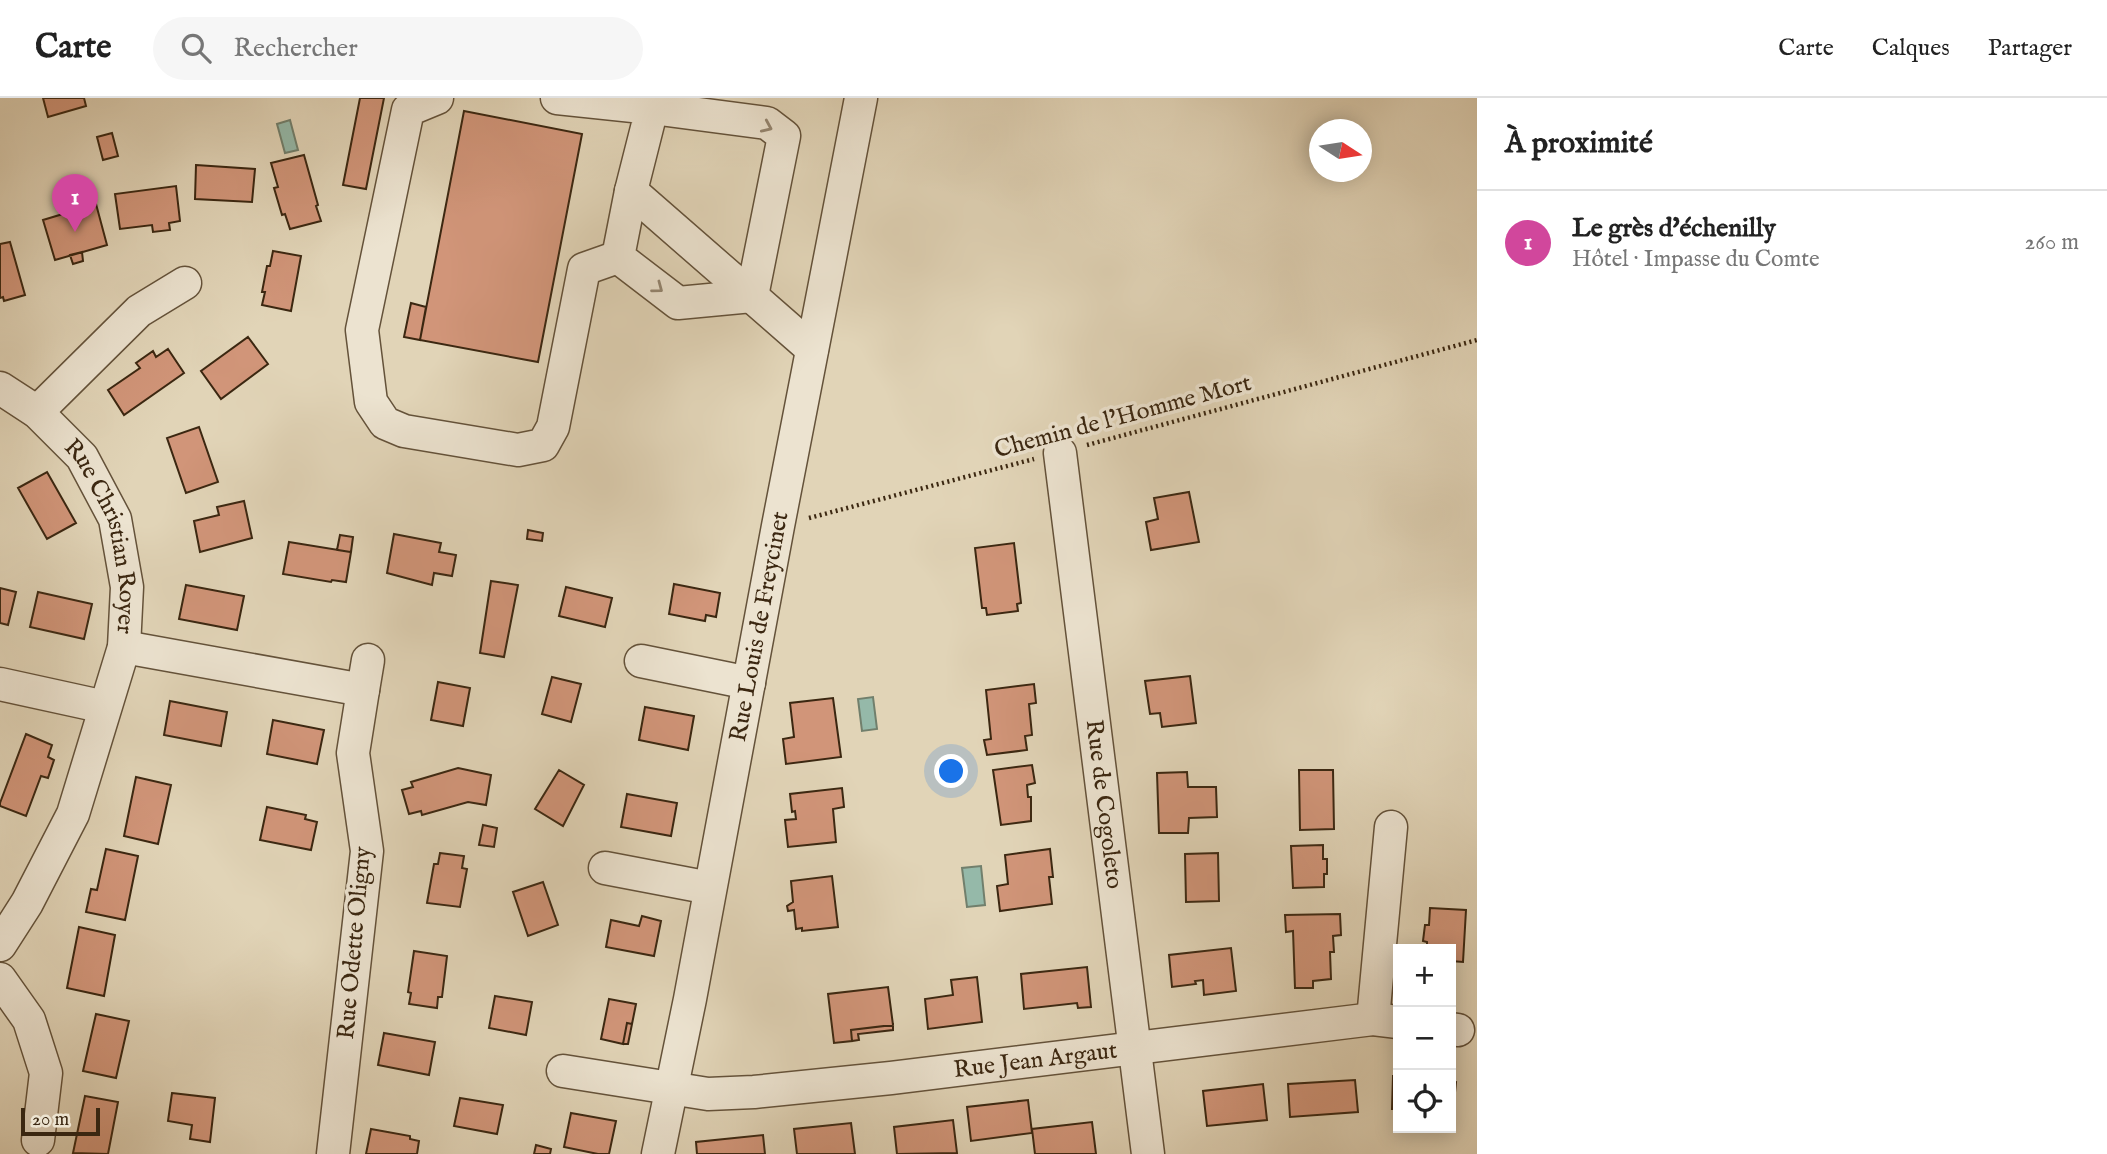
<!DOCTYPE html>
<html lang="fr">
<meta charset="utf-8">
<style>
body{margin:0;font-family:"IM FELL English",serif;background:#f6f6f6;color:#222}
.controls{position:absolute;right:21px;bottom:21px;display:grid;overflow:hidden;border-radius:0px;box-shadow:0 4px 18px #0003}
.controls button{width:63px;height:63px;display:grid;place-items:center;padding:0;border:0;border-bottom:2px solid #e0e0e0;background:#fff;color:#222;font:35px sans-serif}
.compass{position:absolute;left:1309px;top:21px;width:63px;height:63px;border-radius:50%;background:#fff;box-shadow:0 4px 18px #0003;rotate:102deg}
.scale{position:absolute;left:21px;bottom:18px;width:79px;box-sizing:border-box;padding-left:7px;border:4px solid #3b2711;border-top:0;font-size:19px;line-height:24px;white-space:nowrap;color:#3b2711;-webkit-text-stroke:5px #ece3d0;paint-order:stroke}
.you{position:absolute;left:952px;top:674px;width:24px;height:24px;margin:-18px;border:5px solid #fff;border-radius:50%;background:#1a73e8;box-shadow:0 0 0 10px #1a73e833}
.badge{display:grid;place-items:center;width:46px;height:46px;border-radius:50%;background:#8f2418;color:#fff;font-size:23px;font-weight:700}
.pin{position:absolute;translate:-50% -58px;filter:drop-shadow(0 2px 4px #0008)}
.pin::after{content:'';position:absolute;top:37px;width:24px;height:21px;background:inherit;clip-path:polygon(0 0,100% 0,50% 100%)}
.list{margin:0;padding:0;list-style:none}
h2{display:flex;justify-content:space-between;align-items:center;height:91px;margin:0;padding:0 28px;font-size:30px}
h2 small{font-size:23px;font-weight:400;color:#767676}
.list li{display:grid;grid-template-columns:46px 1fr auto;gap:21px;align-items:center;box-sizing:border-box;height:105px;padding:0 28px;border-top:2px solid #e0e0e0}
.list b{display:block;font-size:26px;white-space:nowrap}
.list p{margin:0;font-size:23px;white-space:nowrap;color:#767676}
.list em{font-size:23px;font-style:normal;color:#767676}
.icon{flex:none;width:38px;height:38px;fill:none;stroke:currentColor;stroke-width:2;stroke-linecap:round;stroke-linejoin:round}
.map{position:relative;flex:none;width:1477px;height:1056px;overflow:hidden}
header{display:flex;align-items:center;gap:42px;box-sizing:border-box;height:98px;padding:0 35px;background:#fff;border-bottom:2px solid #e0e0e0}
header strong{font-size:33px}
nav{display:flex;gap:38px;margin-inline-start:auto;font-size:24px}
.search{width:490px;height:63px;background:#f6f6f6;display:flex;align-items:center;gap:18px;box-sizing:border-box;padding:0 24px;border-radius:38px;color:#767676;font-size:26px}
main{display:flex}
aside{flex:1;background:#fff}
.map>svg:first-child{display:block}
.water{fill:#95b9a9;stroke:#717f6c;stroke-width:2}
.building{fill:#d19579;stroke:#3b2711;stroke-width:2}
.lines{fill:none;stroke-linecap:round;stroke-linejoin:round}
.minor-casing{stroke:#64523a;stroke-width:35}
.path{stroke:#3b2711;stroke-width:4.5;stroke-dasharray:2 3.5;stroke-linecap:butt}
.minor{stroke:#ece3d0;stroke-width:32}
.oneway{stroke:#948570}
.labels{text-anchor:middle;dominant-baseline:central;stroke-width:7;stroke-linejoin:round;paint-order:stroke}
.street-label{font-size:24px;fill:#3b2711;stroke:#ece3d0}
</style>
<header>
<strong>Carte</strong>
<div class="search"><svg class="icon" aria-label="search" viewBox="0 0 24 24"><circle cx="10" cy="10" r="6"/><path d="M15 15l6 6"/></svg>Rechercher</div>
<nav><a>Carte</a><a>Calques</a><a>Partager</a></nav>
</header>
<main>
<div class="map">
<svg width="1477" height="1056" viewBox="0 0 1477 1056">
<rect width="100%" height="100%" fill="#e1d4b7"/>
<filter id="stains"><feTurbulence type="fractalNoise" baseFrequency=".00286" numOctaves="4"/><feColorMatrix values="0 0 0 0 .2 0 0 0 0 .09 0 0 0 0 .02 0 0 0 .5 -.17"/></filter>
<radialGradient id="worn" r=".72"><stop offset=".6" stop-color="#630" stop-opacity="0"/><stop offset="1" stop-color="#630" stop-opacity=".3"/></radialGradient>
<path class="water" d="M290,22L298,52L285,55L277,26Z
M873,599L877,631L862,633L858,601Z
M981,768L985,807L967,809L962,770Z"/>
<path class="building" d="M43,0H84L86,8L48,19Z
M360,0H384L366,91L343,87Z
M464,13L582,36L538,264L420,242Z
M112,35L118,58L103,62L97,39Z
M304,57L318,107L316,108L321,123L290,131L285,116L282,117L274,90L278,89L271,65Z
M196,67L255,71L252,104L195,101Z
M176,88L180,123L169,125L170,132L153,134L152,127L120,131L115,96Z
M96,106L107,147L55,162L43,122Z
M10,144L25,197L4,203L3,199L0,200V146Z
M273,153L301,158L291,213L262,207L265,194H262L267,168H270Z
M82,154L83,163L73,166L70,157Z
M411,205L426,209L420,242L404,239Z
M248,239L268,266L221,301L201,273Z
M168,251L184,275L124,317L108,292L140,270L136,265L153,253L156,259Z
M199,329L218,384L186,395L167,340Z
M47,374L76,425L47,441L18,390Z
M1189,394L1199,444L1151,452L1146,424L1158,421L1154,400Z
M244,403L252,440L200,454L194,423L219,417L217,409Z
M528,432L543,435L542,443L527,441Z
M394,436L441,445L439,454L456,457L452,478L434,475L432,487L387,475Z
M340,437L353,439L351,454L337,452Z
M289,444L351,454L346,484L332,482L331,484L283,476Z
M1014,445L1021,505L1017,506L1018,513L987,517L986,510H982L975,450Z
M491,483L518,487L504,559L480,555Z
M674,486L720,495L716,519L706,517L705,523L669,516Z
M186,487L244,498L237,532L179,521Z
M566,489L612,500L605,529L559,518Z
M0,490L16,494L8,527L0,525Z
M38,494L92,506L84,541L30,529Z
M1190,578L1196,625L1162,629L1160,615L1150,616L1145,583Z
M552,579L581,586L571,624L542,616Z
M438,584L470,590L463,628L431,622Z
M1034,586L1036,605L1029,606L1032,637L1025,638L1027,652L987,657L984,642L991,641L986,592Z
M833,600L841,659L786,666L783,641L794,639L790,605Z
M170,603L227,614L221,648L164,637Z
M645,609L694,618L688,652L639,642Z
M273,622L324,632L317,666L267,656Z
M26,636L52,647L48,659L54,662L48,680L41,678L26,718L0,708V705Z
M1032,667L1035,685L1027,687L1028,699H1031V723L1001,727L993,672Z
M458,670L491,677L486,707L468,704L422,717L421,713L409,716L402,692L413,689L411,684Z
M559,672L584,687L563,728L535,711Z
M1299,672H1333L1334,731L1300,732Z
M1187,674L1188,689H1216L1217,719L1189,720L1188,735H1159L1157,675Z
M136,679L171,687L158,746L124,738Z
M842,690L844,709L833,711L836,744L788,749L785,722L796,721L795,713L792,714L790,696Z
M627,696L677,705L671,738L621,729Z
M267,709L306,717L305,721L317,724L311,752L260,742Z
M483,727L497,730L494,749L479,747Z
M1323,747V761H1327V776H1324V789L1293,790L1291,748Z
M106,751L138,758L125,822L86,814L91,791L97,792Z
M1050,751L1053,779H1049L1052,806L1000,813L997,788L1008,786L1005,757Z
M440,755L464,758L462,770L467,771L460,809L427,805L434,766H438Z
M1218,755L1219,803L1186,804L1185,756Z
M832,778L838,829L802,833V830L796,831L794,812L788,813L787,808L793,804L791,783Z
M543,784L558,827L528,838L513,794Z
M1430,810L1466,812L1463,864L1451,863V851H1427V844L1423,843L1425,827H1429Z
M1340,816L1341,837L1333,838L1334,854H1330L1331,881L1313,883V890H1295L1293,833L1286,834L1285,817Z
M642,818L661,823L654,858L606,849L611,822L639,828Z
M79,829L115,837L104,898L67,890Z
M1231,850L1236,893L1204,897L1203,882L1195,883L1196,886L1172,889L1169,857Z
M414,853L447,858L442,899H438L437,910L409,906L411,895L408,894Z
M1087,869L1091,909L1078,910L1077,905L1024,911L1021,876Z
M977,879L982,924L928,931L925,901L953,897L951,882Z
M888,889L893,927L851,932L852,943L834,945L828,896Z
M495,898L532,904L526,937L489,930Z
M609,901L636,906L632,926L627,925L623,946L601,941Z
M96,916L129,923L116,980L83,973Z
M627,925L632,926L628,946H623Z
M893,927V932L858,936L859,942L852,943L851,932Z
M384,935L435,944L429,977L378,967Z
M1393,978H1398V1011H1392Z
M1355,982L1358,1014L1290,1019L1288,986Z
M1451,983L1456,984L1453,1015H1451Z
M1263,986L1267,1022L1207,1028L1203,993Z
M172,995L215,1000L210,1044L190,1041L192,1027L168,1023Z
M85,998L118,1004L108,1056L73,1055Z
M460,1000L503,1007L497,1036L454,1028Z
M1028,1002L1032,1035L971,1043L967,1009Z
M571,1015L616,1023L609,1056H598L564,1049Z
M953,1022L957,1055L897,1056L894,1029Z
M1092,1024L1096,1056H1035L1032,1031Z
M851,1025L855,1056H797L794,1031Z
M371,1031L410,1038V1041L419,1043L417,1056H366Z
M763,1037L765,1056H697L696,1044Z
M536,1047L551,1051L550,1056H534Z"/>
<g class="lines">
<defs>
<g id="minor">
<path d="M437,0L408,12L362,232L371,304L385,325L404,333L518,352L543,347L553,329L584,171L618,159"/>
<path d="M557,0L652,10L631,93L812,251"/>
<path d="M631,93L618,159L678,205L752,198L784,38L767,25L652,10"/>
<path id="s1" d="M0,290L37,314L82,359L115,421L127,489L124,549L73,716L27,805L0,847"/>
<path d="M37,314L139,213L185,185"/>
<path id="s2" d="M1060,355L1148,1056"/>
<path d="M124,549L363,592L353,655L367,753L333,1056"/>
<path d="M641,563L749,585"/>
<path d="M0,586L105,609"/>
<path d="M363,592L368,562"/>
<path d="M605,770L710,790"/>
<path d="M0,881L29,922L46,975L38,1042"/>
<path d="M1373,921L1391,729"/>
<path d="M1451,931L1458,932"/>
<path id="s3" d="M563,973L708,996L754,994L891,980L1373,921L1398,924"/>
<path id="s4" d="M658,1056L690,901L778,428L861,0"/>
</g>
</defs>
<use href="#minor" class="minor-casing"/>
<path class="path" d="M1087,347L1477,242
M809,420L1034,361"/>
<use href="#minor" class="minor"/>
</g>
<defs><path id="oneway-chevron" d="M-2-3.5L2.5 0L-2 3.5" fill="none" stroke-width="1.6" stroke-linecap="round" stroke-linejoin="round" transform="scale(1.75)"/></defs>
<g class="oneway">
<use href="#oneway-chevron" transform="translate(767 29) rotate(24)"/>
<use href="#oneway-chevron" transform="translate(658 190) rotate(37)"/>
</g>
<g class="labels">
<g class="street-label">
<text transform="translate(1123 319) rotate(-15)">Chemin de l'Homme Mort</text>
<text stroke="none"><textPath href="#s1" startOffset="191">Rue Christian Royer</textPath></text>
<text stroke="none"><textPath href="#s4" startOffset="537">Rue Louis de Freycinet</textPath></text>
<text stroke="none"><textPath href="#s2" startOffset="354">Rue de Cogoleto</textPath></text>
<text transform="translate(355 845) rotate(-85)">Rue Odette Oligny</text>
<text stroke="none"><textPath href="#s3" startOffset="476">Rue Jean Argaut</textPath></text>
</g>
</g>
<rect width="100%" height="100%" filter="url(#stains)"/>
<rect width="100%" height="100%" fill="url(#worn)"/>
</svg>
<div class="controls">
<button>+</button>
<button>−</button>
<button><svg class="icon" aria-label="locate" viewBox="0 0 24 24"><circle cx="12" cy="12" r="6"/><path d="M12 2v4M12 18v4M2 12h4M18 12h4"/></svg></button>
</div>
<svg class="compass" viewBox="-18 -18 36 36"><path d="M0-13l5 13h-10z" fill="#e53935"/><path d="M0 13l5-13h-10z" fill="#767676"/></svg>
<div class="scale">20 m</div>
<div class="you"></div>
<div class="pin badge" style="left:75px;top:134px;background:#d1479c">1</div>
</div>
<aside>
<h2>À proximité<small></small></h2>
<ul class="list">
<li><span class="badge" style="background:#d1479c">1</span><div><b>Le grès d'échenilly</b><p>Hôtel · Impasse du Comte</p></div><em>260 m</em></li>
</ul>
</aside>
</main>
